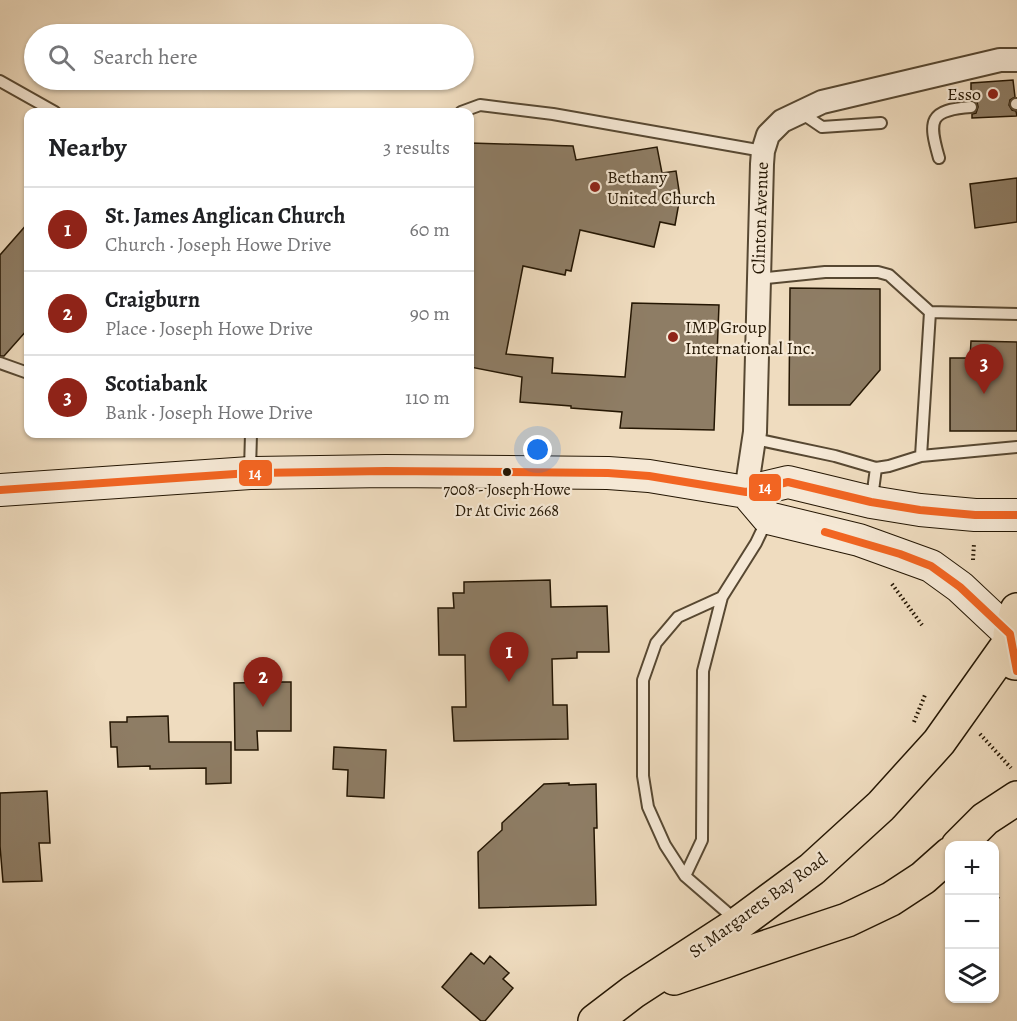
<!DOCTYPE html>
<meta charset="utf-8">
<style>
body{margin:0;font-family:Alegreya,serif;background:#f6f6f6;color:#202124}
.controls{position:absolute;right:18px;bottom:18px;display:grid;overflow:hidden;border-radius:12px;box-shadow:0 2px 4px #0004}
.controls button{width:54px;height:54px;display:grid;place-items:center;padding:0;border:0;border-bottom:2px solid #e0e0e0;background:#fff;color:#202124;font:30px sans-serif}
.you{position:absolute;left:538px;top:450px;width:21px;height:21px;margin:-15px;border:4px solid #fff;border-radius:50%;background:#1a73e8;box-shadow:0 0 0 9px #1a73e833}
.badge{display:grid;place-items:center;width:39px;height:39px;border-radius:50%;background:#8f2418;color:#fff;font-size:20px;font-weight:700}
.pin{position:absolute;translate:-50% -50px;filter:drop-shadow(0 2px 3px #0008)}
.pin::after{content:'';position:absolute;top:32px;width:21px;height:18px;background:inherit;clip-path:polygon(0 0,100% 0,50% 100%)}
.list{margin:0;padding:0;list-style:none}
h2{display:flex;justify-content:space-between;align-items:center;height:78px;margin:0;padding:0 24px;font-size:26px}
h2 small{font-size:20px;font-weight:400;color:#757577}
.list li{display:grid;grid-template-columns:39px 1fr auto;gap:18px;align-items:center;box-sizing:border-box;height:84px;padding:0 24px;border-top:2px solid #e0e0e0}
.list b{display:block;font-size:22px;white-space:nowrap}
.list p{margin:0;font-size:20px;white-space:nowrap;color:#757577}
.list em{font-size:20px;font-style:normal;color:#757577}
.icon{flex:none;width:33px;height:33px;fill:none;stroke:currentColor;stroke-width:2;stroke-linecap:round;stroke-linejoin:round}
.map{position:relative;flex:none;width:1017px;height:1021px;overflow:hidden}
.search{position:absolute;background:#fff;box-shadow:0 2px 4px #0004;left:24px;top:24px;width:450px;height:66px;display:flex;align-items:center;gap:15px;box-sizing:border-box;padding:0 21px;border-radius:33px;color:#757577;font-size:22px}
.panel{position:absolute;background:#fff;box-shadow:0 2px 4px #0004;left:24px;top:108px;width:450px;height:330px;border-radius:12px}
.map>svg:first-child{display:block}
.building{fill:#8e7d65;stroke:#241603;stroke-width:1.5}
.lines{fill:none;stroke-linecap:round;stroke-linejoin:round}
.lane-casing{stroke:#574832;stroke-width:14}
.street-casing{stroke:#574832;stroke-width:26}
.secondary-casing{stroke:#241603;stroke-width:34}
.primary-casing{stroke:#241603;stroke-width:36}
.path{stroke:#241603;stroke-width:4;stroke-dasharray:1.5 3;stroke-linecap:butt}
.lane{stroke:#f5e8d5;stroke-width:10}
.street{stroke:#f5e8d5;stroke-width:22}
.secondary{stroke:#f5e8d5;stroke-width:32}
.primary{stroke:#efdcbf;stroke-width:33}
.bus-1-casing{stroke:#f5e8d5;stroke-width:12}
.bus-1{stroke:#f26522;stroke-width:8}
.poi-dot{fill:#8f2418;stroke:#f5e8d5;stroke-width:2}
.bus-dot{fill:#241603;stroke:#f5e8d5;stroke-width:2}
.labels{text-anchor:middle;dominant-baseline:central;stroke-width:4.5;stroke-linejoin:round;paint-order:stroke}
.bus-label{font-size:16px;fill:#241603;stroke:#f5e8d5}
.poi-label{font-size:18px;fill:#241603;stroke:#f5e8d5;text-anchor:start}
.street-label{font-size:18px;fill:#241603;stroke:#f5e8d5}
.line-badge{stroke:#f5e8d5;stroke-width:2}
.badge-label{font-size:16px;text-anchor:middle;font-weight:bold;fill:#fff}
</style>
<div class="map">
<svg width="1017" height="1021" viewBox="0 0 1017 1021">
<rect width="100%" height="100%" fill="#efdcbf"/>
<filter id="stains"><feTurbulence type="fractalNoise" baseFrequency=".00333" numOctaves="4"/><feColorMatrix values="0 0 0 0 .2 0 0 0 0 .09 0 0 0 0 .02 0 0 0 .5 -.17"/></filter>
<radialGradient id="worn" r=".72"><stop offset=".6" stop-color="#630" stop-opacity="0"/><stop offset="1" stop-color="#630" stop-opacity=".3"/></radialGradient>
<path class="building" d="M1013,80L1015,97L1010,100L1009,105L1012,110L1016,111L1017,116L972,118V114L976,113L978,107L977,102L971,100V83Z
M470,143L573,146L576,160L657,147L662,173L676,171L680,197L675,225L660,222L654,247L580,230L571,271L566,270L565,275L523,266L506,354L553,358L552,373L625,377L632,303L719,305L714,430L620,428L622,412L571,408V406L520,402L522,377L470,367Z
M1017,178V222L975,228L970,184Z
M28,223V329L4,356H0V255Z
M790,288L880,289V370L850,405H789Z
M971,341L1017,342V431H950V358H970Z
M550,580L551,607L607,606L609,652H577V658L552,659L553,705H567L568,739L454,741L452,707H466L465,655H439L438,608H454L453,593H464V582Z
M273,682H291V731H257L258,750H235L234,683Z
M168,716L169,742H231V783L206,784V768L150,769V766L118,767L117,747H111L110,722H127V717Z
M334,747L386,750L384,798L347,796L348,770L333,769Z
M569,783V785L596,784L597,828H594L596,905L479,908L478,852L502,830V823L544,784Z
M47,791L50,843H39L42,881L3,882L0,846V793Z
M471,953L484,964L490,956L509,973L503,979L513,988L485,1021H481L442,987Z"/>
<g class="lines">
<defs>
<path id="lane" d="M0,81L55,112
M1016,104H1017
M461,112L480,105L553,114L763,151
M800,112L822,127L881,123
M939,158C928,120 929,110 971,107
M758,279L825,272H878L889,275L930,312L1017,314
M0,363L28,373
M755,439L835,456L876,468L889,466L921,456L1017,447
M921,456L930,312
M250,469L251,434
M872,498L876,468
M722,597L678,617L656,643L643,680V776L648,807L665,845L685,876L737,921
M685,876L702,840L703,671L722,597L756,543L767,520"/>
<path id="street" d="M746,492L755,432L762,164L763,151L768,135L782,121L822,102L1000,60H1017"/>
<path id="secondary" d="M0,490L250,473L386,471L608,473L649,476L746,492L788,482L871,502L920,510L975,515H1017
M746,492L768,518L859,540L931,566L960,587L1010,634"/>
<path id="primary" d="M1015,663L1010,634L1017,610
M958,846L985,819L1017,798
M674,978L847,920L891,899L923,878L950,854
M595,1021L633,992L739,923L812,869L881,806L939,742L1010,642"/>
</defs>
<use href="#lane" class="lane-casing"/>
<use href="#street" class="street-casing"/>
<use href="#secondary" class="secondary-casing"/>
<use href="#primary" class="primary-casing"/>
<path class="path" d="M973,560L974,543
M892,584L922,625
M914,722L925,695
M980,734L1011,768
M994,897L999,899"/>
<use href="#lane" class="lane"/>
<use href="#street" class="street"/>
<use href="#secondary" class="secondary"/>
<use href="#primary" class="primary"/>
<defs>
<path id="bus-1" d="M0,490L250,473L386,471L608,473L649,476L746,492L788,482L871,502L920,510L975,515H1017
M825,532L900,554L931,566L960,587L1010,634L1017,671"/>
</defs>
<use href="#bus-1" class="bus-1-casing"/>
<use href="#bus-1" class="bus-1"/>
</g>
<g class="poi-dot">
<circle cx="993" cy="94" r="6"/>
<circle cx="595" cy="187" r="6"/>
<circle cx="673" cy="337" r="6"/>
</g>
<circle class="bus-dot" cx="507" cy="472" r="5"/>
<g class="labels">
<g class="bus-label">
<text x="507" y="490">7008 - Joseph Howe<tspan x="507" dy="21">Dr At Civic 2668</tspan></text>
</g>
<g class="poi-label">
<text x="981" y="94" text-anchor="end">Esso</text>
<text x="607" y="177">Bethany<tspan x="607" dy="21">United Church</tspan></text>
<text x="685" y="327">IMP Group<tspan x="685" dy="21">International Inc.</tspan></text>
</g>
<g class="street-label">
<text transform="translate(760 218) rotate(-88)">Clinton Avenue</text>
<text transform="translate(758 905) rotate(-36)">St Margarets Bay Road</text>
</g>
</g>
<g class="line-badge">
<rect x="238" y="459" width="35" height="28" rx="6" fill="#f26522"/>
<rect x="748" y="473" width="34" height="29" rx="6" fill="#f26522"/>
</g>
<g class="badge-label">
<text x="255" y="479">14</text>
<text x="765" y="493">14</text>
</g>
<rect width="100%" height="100%" filter="url(#stains)"/>
<rect width="100%" height="100%" fill="url(#worn)"/>
</svg>
<div class="controls">
<button>+</button>
<button>−</button>
<button><svg class="icon" aria-label="layers" viewBox="0 0 24 24"><path d="M12 4l9 5-9 5-9-5zM3 14l9 5 9-5"/></svg></button>
</div>
<div class="you"></div>
<div class="pin badge" style="left:509px;top:682px">1</div>
<div class="pin badge" style="left:263px;top:707px">2</div>
<div class="pin badge" style="left:984px;top:394px">3</div>
<div class="search"><svg class="icon" aria-label="search" viewBox="0 0 24 24"><circle cx="10" cy="10" r="6"/><path d="M15 15l6 6"/></svg>Search here</div>
<section class="panel">
<h2>Nearby<small>3 results</small></h2>
<ul class="list">
<li><span class="badge">1</span><div><b>St. James Anglican Church</b><p>Church · Joseph Howe Drive</p></div><em>60 m</em></li>
<li><span class="badge">2</span><div><b>Craigburn</b><p>Place · Joseph Howe Drive</p></div><em>90 m</em></li>
<li><span class="badge">3</span><div><b>Scotiabank</b><p>Bank · Joseph Howe Drive</p></div><em>110 m</em></li>
</ul>
</section>
</div>
